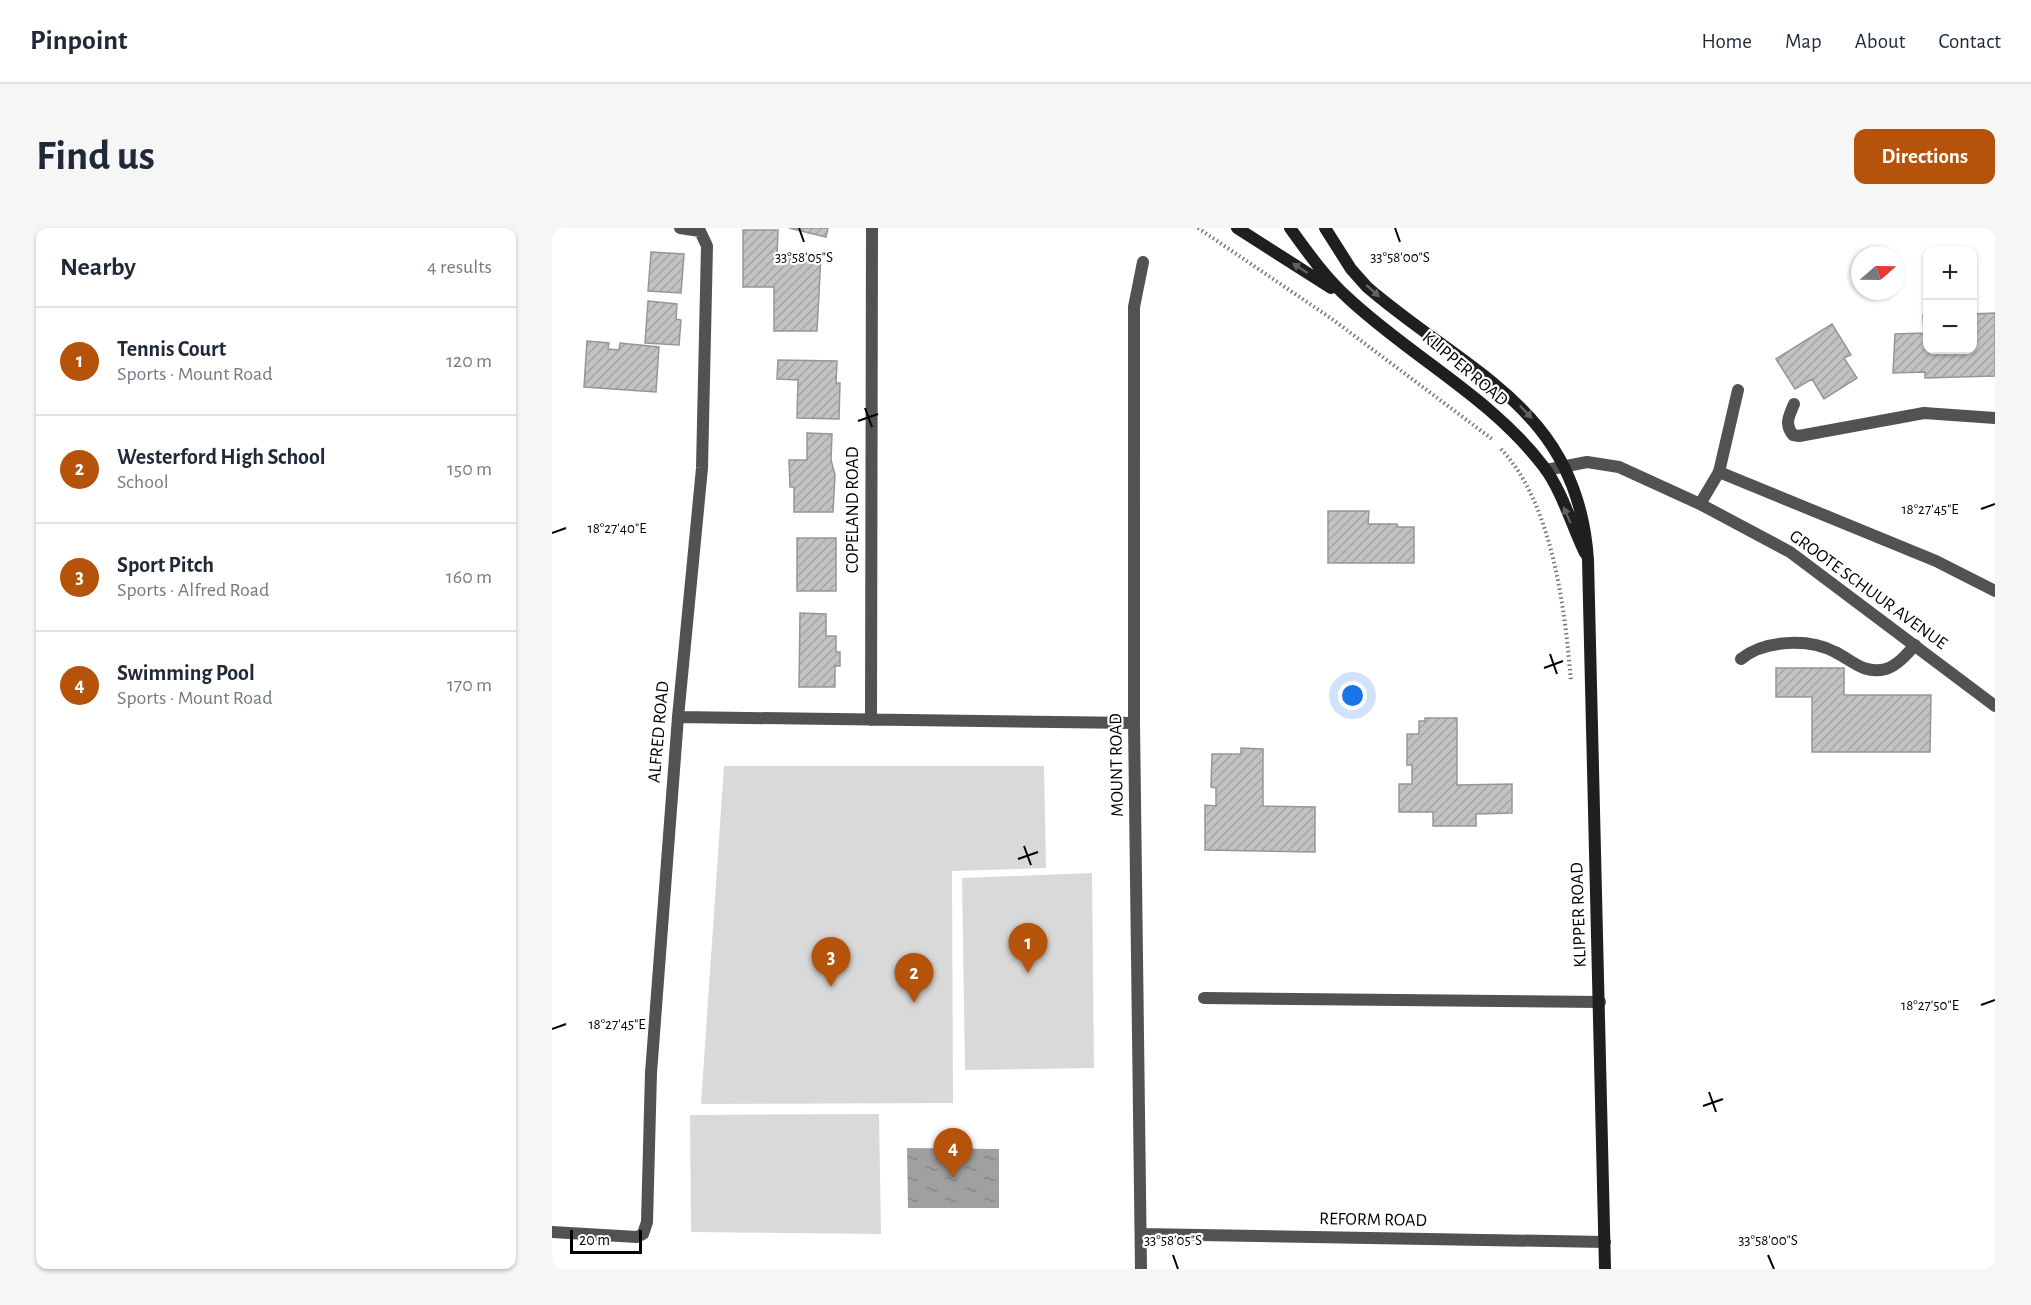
<!DOCTYPE html>
<meta charset="utf-8">
<style>
body{margin:0;font-family:"Alegreya Sans",sans-serif;background:#f6f6f7;color:#1f2937}
.controls{position:absolute;right:18px;top:18px;display:grid;overflow:hidden;border-radius:12px;box-shadow:0 2px 4px #0004}
.controls button{width:54px;height:54px;display:grid;place-items:center;padding:0;border:0;border-bottom:2px solid #e0e1e3;background:#fff;color:#1f2937;font:30px sans-serif}
.compass{position:absolute;left:1299px;top:18px;width:54px;height:54px;border-radius:50%;background:#fff;box-shadow:0 2px 4px #0004;rotate:70deg}
.scale{position:absolute;left:18px;bottom:15px;width:72px;box-sizing:border-box;padding-left:6px;border:3px solid #000;border-top:0;font-size:16px;line-height:21px;white-space:nowrap;color:#000;-webkit-text-stroke:4px #fff;paint-order:stroke}
.you{position:absolute;left:801px;top:468px;width:21px;height:21px;margin:-15px;border:4px solid #fff;border-radius:50%;background:#1a73e8;box-shadow:0 0 0 9px #1a73e833}
.badge{display:grid;place-items:center;width:39px;height:39px;border-radius:50%;background:#b45309;color:#fff;font-size:20px;font-weight:700}
.pin{position:absolute;translate:-50% -50px;filter:drop-shadow(0 2px 3px #0008)}
.pin::after{content:'';position:absolute;top:32px;width:21px;height:18px;background:inherit;clip-path:polygon(0 0,100% 0,50% 100%)}
.list{margin:0;padding:0;list-style:none}
h2{display:flex;justify-content:space-between;align-items:center;height:78px;margin:0;padding:0 24px;font-size:26px}
h2 small{font-size:20px;font-weight:400;color:#747a83}
.list li{display:grid;grid-template-columns:39px 1fr auto;gap:18px;align-items:center;box-sizing:border-box;height:108px;padding:0 24px;border-top:2px solid #e0e1e3}
.list b{display:block;font-size:22px;white-space:nowrap}
.list p{margin:0;font-size:20px;white-space:nowrap;color:#747a83}
.list em{font-size:20px;font-style:normal;color:#747a83}
.map{position:relative;flex:none;width:1443px;height:1041px;overflow:hidden;border-radius:12px}
header{display:flex;align-items:center;gap:36px;box-sizing:border-box;height:84px;padding:0 30px;background:#fff;border-bottom:2px solid #e0e1e3}
header strong{font-size:28px}
nav{display:flex;gap:33px;margin-inline-start:auto;font-size:21px}
.intro{display:flex;align-items:center;justify-content:space-between;box-sizing:border-box;height:144px;padding:0 36px}
h1{margin:0;font-size:42px}
.button{padding:15px 27px;border-radius:12px;background:#b45309;color:#fff;font-size:21px;font-weight:700}
main{display:flex;gap:36px;padding:0 36px}
aside{flex:1;background:#fff;border-radius:12px;box-shadow:0 2px 4px #0004}
.map>svg:first-child{display:block}
.green{fill:#d9d9d9}
.water{fill:url(#water-ripples)}
.building{fill:url(#building-hatch);stroke:#969696;stroke-width:1.5}
.lines{fill:none;stroke-linecap:round;stroke-linejoin:round}
.path{stroke:#747474;stroke-width:4;stroke-dasharray:1.5 3;stroke-linecap:butt}
.lane{stroke:#525252;stroke-width:12}
.street{stroke:#525252;stroke-width:12}
.secondary{stroke:#1f1f1f;stroke-width:12}
.oneway{fill:#626262}
.ticks{fill:none;stroke:#000;stroke-width:2}
.labels{text-anchor:middle;dominant-baseline:central;stroke-width:4.5;stroke-linejoin:round;paint-order:stroke}
.street-label{font-size:18px;fill:#000;stroke:#fff}
.ticks-label{font-size:15px;text-anchor:middle;fill:#000;stroke:#fff;stroke-width:4.5;stroke-linejoin:round;paint-order:stroke}
</style>
<header>
<strong>Pinpoint</strong>
<nav><a>Home</a><a>Map</a><a>About</a><a>Contact</a></nav>
</header>
<div class="intro"><h1>Find us</h1><a class="button">Directions</a></div>
<main>
<aside>
<h2>Nearby<small>4 results</small></h2>
<ul class="list">
<li><span class="badge">1</span><div><b>Tennis Court</b><p>Sports · Mount Road</p></div><em>120 m</em></li>
<li><span class="badge">2</span><div><b>Westerford High School</b><p>School</p></div><em>150 m</em></li>
<li><span class="badge">3</span><div><b>Sport Pitch</b><p>Sports · Alfred Road</p></div><em>160 m</em></li>
<li><span class="badge">4</span><div><b>Swimming Pool</b><p>Sports · Mount Road</p></div><em>170 m</em></li>
</ul>
</aside>
<div class="map">
<svg width="1443" height="1041" viewBox="0 0 1443 1041">
<defs>
<pattern id="water-ripples" width="26" height="14" patternUnits="userSpaceOnUse" patternTransform="scale(1.5)"><rect width="26" height="14" fill="#a0a0a0"/><path d="M2 4q2-2 4 0t4 0M15 11q2-2 4 0t4 0" fill="none" stroke="#888"/></pattern>
<pattern id="building-hatch" width="6" height="6" patternUnits="userSpaceOnUse" patternTransform="scale(1.5)"><rect width="6" height="6" fill="#c2c2c2"/><path d="M-1 1l2-2M0 6l6-6M5 7l2-2" fill="none" stroke="#a5a5a5"/></pattern>
</defs>
<rect width="100%" height="100%" fill="#fff"/>
<path class="green" d="M172,538H492L494,640L400,643L401,875L149,876Z
M540,645L542,840L413,842L410,650Z
M327,886L329,1006L139,1004L138,887Z"/>
<path class="water" d="M355,920L447,921V980H356Z"/>
<path class="building" d="M237,0H276L274,9Z
M191,2H226L225,28L269,26L265,103H222V59H191Z
M99,24L132,26L129,65L96,63Z
M96,73L125,76L124,91L129,92L127,117L93,115Z
M1443,85V148L1373,150V144L1341,145L1343,106L1372,105L1371,87H1376V122H1420V86Z
M1280,96L1299,127L1292,130L1305,150L1272,171L1260,151L1243,161L1224,131Z
M35,113L57,115L56,121L67,122L68,115L107,119L104,164L32,159Z
M226,132L285,133L284,155H288L287,191L245,190L246,152L225,151Z
M255,205L280,206L279,232L283,247L281,284H242V259H238L237,232H255Z
M776,283H817L816,296H845L846,299H862V335H776Z
M245,310H284V363H245Z
M248,385L274,386V408H284V424H288V438H283V459H247Z
M1224,440H1292V467H1379L1378,524H1260V469H1224Z
M873,490H905V557L960,556V585L924,586V598H881V584H847V556H860V537H855V506H867V493H873Z
M689,520L711,521V578L763,579V624L653,622V577L664,578V560L659,559L660,526H689Z"/>
<g class="lines">
<path class="path" d="M646,0L780,91L940,211
M949,221C1001,276 1013,382 1019,454"/>
<path class="lane" d="M1167,244L1186,162
M1189,431C1212,412 1256,410 1283,424C1300,432 1312,447 1334,441C1346,437 1355,426 1363,417
M652,770L1048,774"/>
<path class="street" d="M1242,176C1237,188 1232,196 1241,207L1247,208L1372,185L1443,190
M994,242L1035,234L1067,239L1148,276L1238,324L1443,478
M1148,276L1167,244L1384,333L1443,363
M126,489L582,495
M319,492L320,0
M0,1004L85,1009L91,1006L95,994L99,845L126,489L150,240L155,18L148,3L128,0
M589,1006L1053,1014
M589,1041L582,495V79L591,34"/>
<path class="secondary" d="M685,0L779,60
M738,0C756,25 773,49 796,70C859,129 939,169 992,239C1010,263 1020,298 1033,325
M773,0L799,41L815,59C916,146 1026,180 1036,332L1053,1041"/>
</g>
<defs><path id="oneway-solid" d="M-6-.8H1V-3.2L6.5 0L1 3.2V.8H-6Z" transform="scale(1.5)"/></defs>
<g class="oneway">
<use href="#oneway-solid" transform="translate(748 40) rotate(-147)"/>
<use href="#oneway-solid" transform="translate(821 63) rotate(42)"/>
<use href="#oneway-solid" transform="translate(974 184) rotate(46)"/>
<use href="#oneway-solid" transform="translate(1015 287) rotate(-114)"/>
</g>
<path class="ticks" d="M247,0L252,14M843,0L848,14M313,180L320,199M306,193L326,186M1429,281L1443,276M0,305L14,300M998,426L1005,446M992,440L1011,433M472,618L479,637M466,631L486,624M1429,777L1443,772M0,801L14,796M1157,864L1164,884M1151,878L1171,871M621,1027L626,1041M1216,1027L1222,1041"/>
<g class="labels">
<g class="street-label">
<text transform="translate(913 141) rotate(40)">KLIPPER ROAD</text>
<text transform="translate(301 282) rotate(-90)">COPELAND ROAD</text>
<text transform="translate(1316 362) rotate(36)">GROOTE SCHUUR AVENUE</text>
<text transform="translate(107 504) rotate(-85)">ALFRED ROAD</text>
<text transform="translate(565 537) rotate(-91)">MOUNT ROAD</text>
<text transform="translate(1027 687) rotate(-92)">KLIPPER ROAD</text>
<text transform="translate(821 992) rotate(1)">REFORM ROAD</text>
</g>
</g>
<g class="ticks-label">
<text x="252" y="34">33°58'05"S</text>
<text x="848" y="34">33°58'00"S</text>
<text x="1378" y="286">18°27'45"E</text>
<text x="65" y="305">18°27'40"E</text>
<text x="1378" y="782">18°27'50"E</text>
<text x="65" y="801">18°27'45"E</text>
<text x="621" y="1017">33°58'05"S</text>
<text x="1216" y="1017">33°58'00"S</text>
</g>
</svg>
<div class="controls">
<button>+</button>
<button>−</button>
</div>
<svg class="compass" viewBox="-18 -18 36 36"><path d="M0-13l5 13h-10z" fill="#e53935"/><path d="M0 13l5-13h-10z" fill="#747a83"/></svg>
<div class="scale">20 m</div>
<div class="you"></div>
<div class="pin badge" style="left:476px;top:745px">1</div>
<div class="pin badge" style="left:362px;top:775px">2</div>
<div class="pin badge" style="left:279px;top:759px">3</div>
<div class="pin badge" style="left:401px;top:950px">4</div>
</div>
</main>
